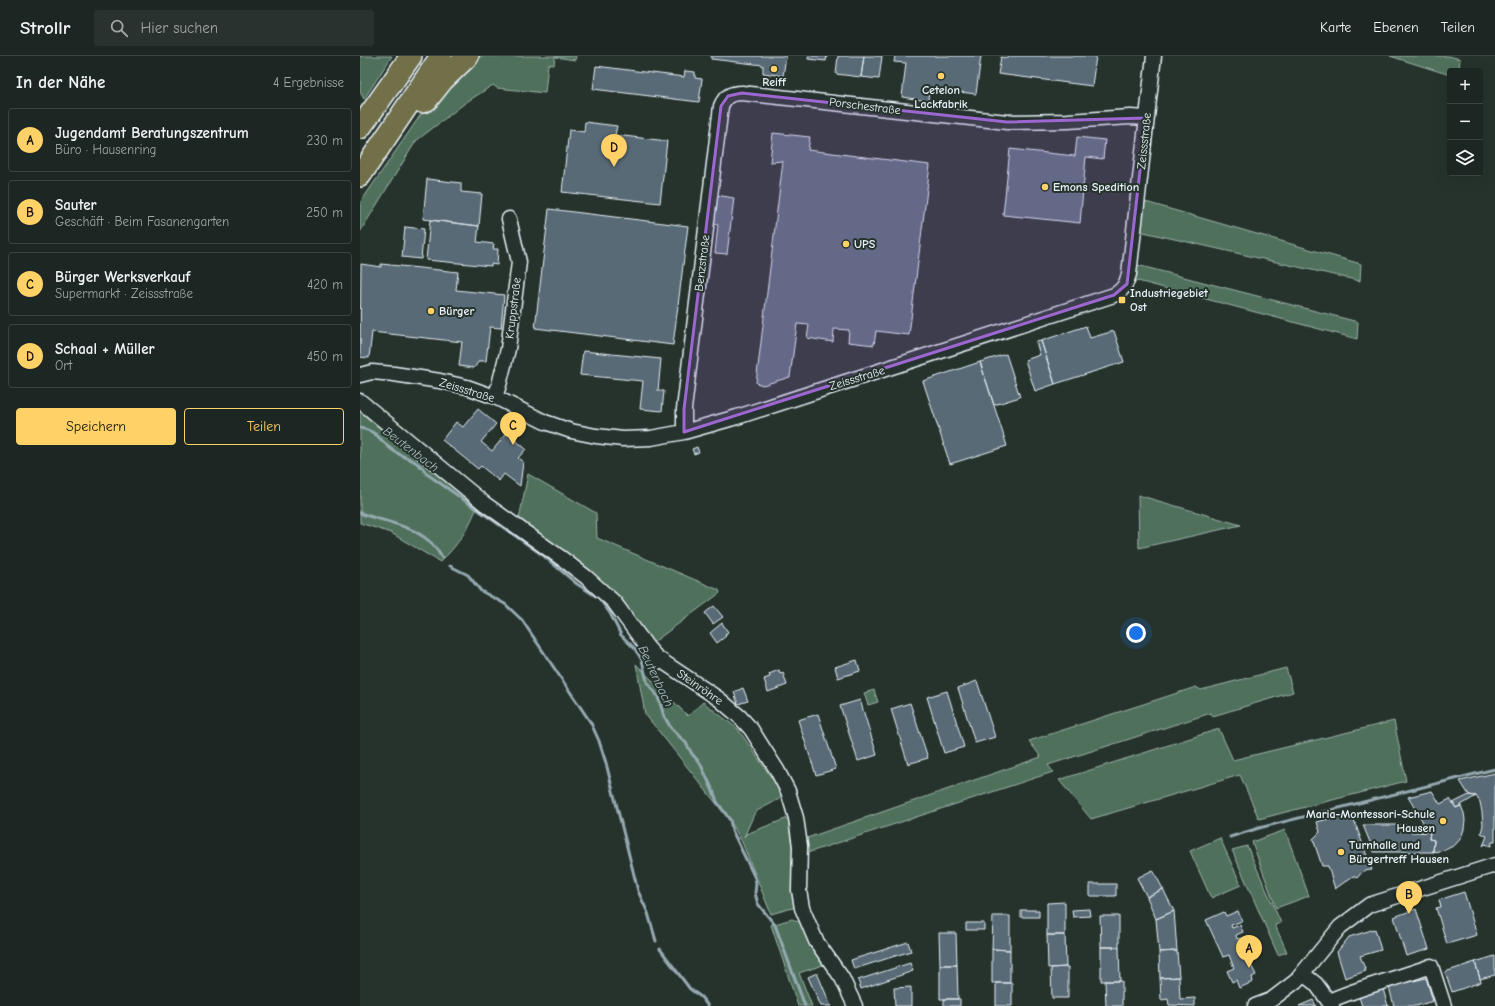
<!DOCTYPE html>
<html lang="de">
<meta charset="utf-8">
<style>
body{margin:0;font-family:"Comic Neue",sans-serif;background:#29322f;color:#f1f3f6}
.controls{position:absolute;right:12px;top:12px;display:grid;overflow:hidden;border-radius:4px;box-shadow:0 4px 16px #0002}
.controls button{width:36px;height:36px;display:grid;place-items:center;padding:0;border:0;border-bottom:1px solid #3a4340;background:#1c2622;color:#f1f3f6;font:20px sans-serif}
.you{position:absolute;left:776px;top:577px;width:14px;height:14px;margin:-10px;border:3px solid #fff;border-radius:50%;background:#1a73e8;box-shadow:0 0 0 6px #1a73e833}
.badge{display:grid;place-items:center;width:26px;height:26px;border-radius:50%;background:#ffd166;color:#111;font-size:13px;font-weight:700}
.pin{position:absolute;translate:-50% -33px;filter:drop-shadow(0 1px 2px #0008)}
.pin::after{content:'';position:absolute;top:21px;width:14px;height:12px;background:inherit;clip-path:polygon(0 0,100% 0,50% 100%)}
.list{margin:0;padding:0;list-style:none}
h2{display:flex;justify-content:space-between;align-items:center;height:52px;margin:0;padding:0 16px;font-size:17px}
h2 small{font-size:13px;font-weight:400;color:#a0a5a5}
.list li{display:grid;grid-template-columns:26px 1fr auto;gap:12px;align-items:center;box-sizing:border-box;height:64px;margin:0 8px 8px;padding:0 8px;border:1px solid #3a4340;border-radius:4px}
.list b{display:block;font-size:15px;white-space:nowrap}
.list p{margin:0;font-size:13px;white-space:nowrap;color:#a0a5a5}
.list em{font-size:13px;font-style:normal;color:#a0a5a5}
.actions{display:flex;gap:8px;padding:12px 16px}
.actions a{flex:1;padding:9px 0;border:1px solid #ffd166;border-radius:4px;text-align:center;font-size:14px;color:#ffd166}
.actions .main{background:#ffd166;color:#111}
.icon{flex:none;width:22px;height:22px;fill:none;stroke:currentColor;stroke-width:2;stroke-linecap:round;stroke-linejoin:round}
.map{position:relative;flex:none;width:1135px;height:950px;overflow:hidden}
header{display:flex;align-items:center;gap:24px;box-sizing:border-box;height:56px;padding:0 20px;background:#1c2622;border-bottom:1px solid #3a4340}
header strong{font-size:19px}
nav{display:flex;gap:22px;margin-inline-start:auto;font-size:14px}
.search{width:280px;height:36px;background:#29322f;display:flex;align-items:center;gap:10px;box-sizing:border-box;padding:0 14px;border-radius:4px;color:#a0a5a5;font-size:15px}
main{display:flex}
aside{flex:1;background:#1c2622}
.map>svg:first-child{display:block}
.green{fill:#50715b;stroke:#9cb1aa}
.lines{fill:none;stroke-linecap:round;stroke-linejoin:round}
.stream{stroke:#96aab2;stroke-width:3}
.building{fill:#586a76;stroke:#e8f1f8}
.minor-casing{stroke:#e8f1f8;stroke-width:17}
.highway-casing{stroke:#e8f1f8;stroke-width:24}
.minor{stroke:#26332d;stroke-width:14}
.highway{stroke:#726f4a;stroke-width:21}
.marked{fill:#9c67d0;fill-opacity:0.2;stroke:#9c67d0;stroke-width:3;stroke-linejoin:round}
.poi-dot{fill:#ffd166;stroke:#26332d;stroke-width:1.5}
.labels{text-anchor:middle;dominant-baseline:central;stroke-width:4;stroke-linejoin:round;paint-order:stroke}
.poi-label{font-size:12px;font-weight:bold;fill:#e8f1f8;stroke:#26332d;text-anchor:start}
.street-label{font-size:12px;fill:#e8f1f8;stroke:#26332d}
.water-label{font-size:13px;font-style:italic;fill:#abbcc4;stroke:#26332d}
</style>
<header>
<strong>Strollr</strong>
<div class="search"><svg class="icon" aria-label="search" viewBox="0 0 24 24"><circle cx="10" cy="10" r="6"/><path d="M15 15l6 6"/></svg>Hier suchen</div>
<nav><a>Karte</a><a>Ebenen</a><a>Teilen</a></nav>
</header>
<main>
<aside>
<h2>In der Nähe<small>4 Ergebnisse</small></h2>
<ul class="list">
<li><span class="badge">A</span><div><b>Jugendamt Beratungszentrum</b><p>Büro · Hausenring</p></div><em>230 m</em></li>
<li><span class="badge">B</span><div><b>Sauter</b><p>Geschäft · Beim Fasanengarten</p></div><em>250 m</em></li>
<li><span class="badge">C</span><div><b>Bürger Werksverkauf</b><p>Supermarkt · Zeissstraße</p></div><em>420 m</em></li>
<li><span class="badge">D</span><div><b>Schaal + Müller</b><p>Ort</p></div><em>450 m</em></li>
</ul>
<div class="actions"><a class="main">Speichern</a><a>Teilen</a></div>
</aside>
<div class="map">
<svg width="1135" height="950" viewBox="0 0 1135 950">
<rect width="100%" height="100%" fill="#26332d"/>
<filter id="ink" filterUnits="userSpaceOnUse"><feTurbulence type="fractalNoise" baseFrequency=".025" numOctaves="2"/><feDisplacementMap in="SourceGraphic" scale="8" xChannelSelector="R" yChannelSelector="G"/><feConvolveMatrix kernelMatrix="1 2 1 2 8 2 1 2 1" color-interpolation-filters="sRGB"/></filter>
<g filter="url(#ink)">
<path class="green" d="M0,0H32L4,43L0,36Z
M115,0H216L215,4L195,1L194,9L188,8L185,37L137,32L133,29L105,47L56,85L0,176V147L68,48Z
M1030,0H1089L1100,3L1099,15H1090V19Z
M782,145L1001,208L1000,225L779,175Z
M777,209L998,266L997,283L774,224Z
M0,354L118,448C111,469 97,491 80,506L31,477L0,467Z
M168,418L236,457L237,482L359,534L360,537L287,591L256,544L166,470L159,463Z
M778,439L881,469L779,492Z
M276,608L328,660L343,646L378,673L420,734L423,741L395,756L384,781L386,778L428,762L432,790L433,833L436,851L411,858L382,786L371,766L285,658Z
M926,612L933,636L853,660L851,657L688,709L693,716L444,798V783L681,701L669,685L836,631L841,634Z
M514,634L518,646L508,649L504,637Z
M1034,665L1046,725L899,763L880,719L731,763L699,724L859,673L873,704Z
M925,774L949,840L916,852L892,786Z
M860,782L881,829L851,842L830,795Z
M887,790L921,867L915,869L927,896L918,899L872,794Z
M432,863L444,868L466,908L439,917L452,950H438L411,869Z"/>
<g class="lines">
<path class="stream" d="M0,372C19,376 18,383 31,393C45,404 56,401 67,418L184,500L217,528L239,542L250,557L261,579L275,593L282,604L287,626L298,641L304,660L311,672L326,687L332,698L340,707L354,737L357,746L370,764L372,774L395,822L396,828L395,837L398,848L415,869L445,950
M0,457C30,468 66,470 82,502
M90,510L108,519L121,535L145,548L162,564L231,667L239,685L246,707L278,835L288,857L296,885
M870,781L899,772L1135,713
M300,893L330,933L341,941L348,950"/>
</g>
<path class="building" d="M351,0H426L423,20L403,17V9L351,3Z
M448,0H467L466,5L448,3Z
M478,0H504L501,21L476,18Z
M504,0H522L519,23L501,21Z
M535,0H621L616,38L569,32L568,45L542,41L546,7L534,6Z
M648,0H736L732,30L638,18L641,1L648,2Z
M236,10L324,21L325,15L335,16V22L342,23L339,46L233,33Z
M225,66L257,70L255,79L307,85L300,147L202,136L209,74L224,76Z
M413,77L450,81L448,94L570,109L549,279L516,275L514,289L488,286L489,274L474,273L473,286L447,282L449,269L437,268L430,321L403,329L396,327L423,105L410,106Z
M717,81L745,84L743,103L726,101L720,167L643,159L650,93L715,100Z
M67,123L101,127V136L122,138L119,170L63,163Z
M356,139L374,142L367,198L355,197L358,169L353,168Z
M189,153L328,170L313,289L175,272Z
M70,164L119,170L117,186L134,188L133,193H138L137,209L131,208V210L66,204Z
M45,171L64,173L61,203L42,201Z
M1,208L21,211V208L98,216L96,234L144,239L141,272L130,271L126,305H119L114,312L99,310L102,286L12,276L9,302L0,301Z
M726,270L730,282L754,275L764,306L695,328L681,285Z
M681,285L695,328L675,335L665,304L680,299L676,286Z
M223,295L301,303L298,335H304L302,355L280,353L283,325L220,319Z
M646,298L660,341L634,349L620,306Z
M620,306L647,390L590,408L563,325Z
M118,353L136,368L121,386L132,395L147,377L166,393L158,402L163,406L160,430L144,418L139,425L121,410L118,413L82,384L96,366L103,371Z
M337,391L339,396L334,398L332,393Z
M354,550L363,561L353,568L345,557Z
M362,567L368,576L365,579L366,580L357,587L350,577Z
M497,604L500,615L478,622L475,611Z
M419,614L420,618L423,617L427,629L408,636L404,623L410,621L409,618Z
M617,625L635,681L615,687L598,632Z
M383,632L388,645L378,648L374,636Z
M587,635L604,691L584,697L567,641Z
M500,644L517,699L498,705L480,650Z
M550,647L568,702L548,708L531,653Z
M458,658L476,713L456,719L438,664Z
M1135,717V786H1132L1131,790L1125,788L1123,790L1127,780L1121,777L1123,769L1122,756L1120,746L1116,740L1109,739L1100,725Z
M1072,735L1080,748L1090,743L1096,752L1101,750L1104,757L1105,764L1104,773L1101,782L1095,789L1085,794L1073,796L1074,784L1069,783L1070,776H1060L1063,766L1048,741Z
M1109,739L1116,740L1096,752L1093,747Z
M984,759L987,761H993L1012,814L1003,815L997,822L993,820L975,833L968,810H962L953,783L960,776L957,766Z
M1003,769H1047L1051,776H1070L1069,783L1074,784L1073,796H1014Z
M793,814L803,833L787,841L777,822Z
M730,828H756V840H730Z
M803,833L814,855L796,863L787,841Z
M1104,836L1117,879L1087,888L1076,852L1081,851L1079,844Z
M705,846V879H687V847Z
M729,853L730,860L713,861L712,854Z
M1056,853L1069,893L1046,900L1034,861Z
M661,854H679V861H661Z
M814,855L817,895L799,896L796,863Z
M878,855L882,865L871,869L872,872L880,869L883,876L876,879L877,883L889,881L891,891H882L896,919L892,921L893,926L879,932L876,924L872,926L867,915L874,912L869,899L863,901L846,864L864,856L866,860Z
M633,860H650V894L632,893Z
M740,860H759V891H741Z
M606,867H624V874H606Z
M1015,873L1021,894L1000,900L1006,915L985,922L977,896L989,881Z
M579,877H596L597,909H580Z
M687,879H705L706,911L688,912Z
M548,886L551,895L494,913L491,904Z
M741,891H759L760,925H741Z
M632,893L650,894V927H632Z
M817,895L819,921L800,922L799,896Z
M1135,900V919L1120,923L1115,906Z
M1115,906L1121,926L1092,936L1085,916Z
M550,907L553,915L501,933L498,924Z
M580,909H597L598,943H580Z
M708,911V942H692L691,912Z
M457,917L471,950H461L448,921Z
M819,921L820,943L835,942V950L809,949L808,943L801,944L800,922Z
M1066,922L1073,945L1056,950H1034L1029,931Z
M745,925H762V950H746Z
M636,927H652V950H636Z
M551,931V950H535L534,932Z
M1023,933L1028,950H1002L999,941Z
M584,943H600V950H584Z
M953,944L956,950H939Z"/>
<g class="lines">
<defs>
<path id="minor" d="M0,319L12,316L34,318L80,325L107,331L135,341L185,366L211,375L236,380L263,383L291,382L324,376L377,361L754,239C763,234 766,229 769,218L794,0
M135,341L139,329L148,293L159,206L149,163
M0,345L125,448L204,504L226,521L254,546L287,591L296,601L359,643L380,661L391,673L417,714L428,735L436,762L440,790L439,834L442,852L456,885L482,922L495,950
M324,376V353L361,50C365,40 371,37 382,37L647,66L708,65L770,61L786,62
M943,918L956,928L972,950
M969,945C1002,930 1037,923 1071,910L1084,950
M895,950L911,944L936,925L980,871L1009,849L1135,809"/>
<path id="highway" d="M62,46L67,44L83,24L108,0
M0,72L51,0
M0,120L81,0"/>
</defs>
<use href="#minor" class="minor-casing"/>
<use href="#highway" class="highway-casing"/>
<use href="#minor" class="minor"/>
<use href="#highway" class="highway"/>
</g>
</g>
<path class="marked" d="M382,37L647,66L786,62L767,228L754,239L324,376V353L361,50L368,40Z"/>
<g class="poi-dot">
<circle cx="414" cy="13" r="4"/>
<circle cx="581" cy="20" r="4"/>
<circle cx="685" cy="131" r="4"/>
<circle cx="486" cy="188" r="4"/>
<rect x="758" y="240" width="8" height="8" rx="2"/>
<circle cx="71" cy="255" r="4"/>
<circle cx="1083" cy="765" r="4"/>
<circle cx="981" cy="796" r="4"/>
</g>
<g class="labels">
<g class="poi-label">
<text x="414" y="26" text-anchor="middle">Reiff</text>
<text x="581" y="34" text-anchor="middle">Cetelon<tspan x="581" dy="14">Lackfabrik</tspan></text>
<text x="693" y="131">Emons Spedition</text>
<text x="494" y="188">UPS</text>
<text x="770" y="237">Industriegebiet<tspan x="770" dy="14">Ost</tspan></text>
<text x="79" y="255">Bürger</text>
<text x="1075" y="758" text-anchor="end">Maria-Montessori-Schule<tspan x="1075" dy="14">Hausen</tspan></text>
<text x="989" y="789">Turnhalle und<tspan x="989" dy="14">Bürgertreff Hausen</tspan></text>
</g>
<g class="street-label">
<text transform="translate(505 50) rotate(7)">Porschestraße</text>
<text transform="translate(784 85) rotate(-84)">Zeissstraße</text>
<text transform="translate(342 207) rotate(-83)">Benzstraße</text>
<text transform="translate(153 252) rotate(-83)">Kruppstraße</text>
<text transform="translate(497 322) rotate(-17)">Zeissstraße</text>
<text transform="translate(107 334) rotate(17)">Zeissstraße</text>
<text transform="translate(340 631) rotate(35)">Steinröhre</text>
</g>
<g class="water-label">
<text transform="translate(51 393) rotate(37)">Beutenbach</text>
<text transform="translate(296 620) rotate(65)">Beutenbach</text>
</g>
</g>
</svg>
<div class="controls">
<button>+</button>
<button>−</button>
<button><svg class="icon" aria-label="layers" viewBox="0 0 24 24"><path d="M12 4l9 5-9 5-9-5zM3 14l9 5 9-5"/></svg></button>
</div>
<div class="you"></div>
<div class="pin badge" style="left:889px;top:912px">A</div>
<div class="pin badge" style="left:1049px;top:858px">B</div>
<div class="pin badge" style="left:153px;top:389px">C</div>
<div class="pin badge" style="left:254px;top:111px">D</div>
</div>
</main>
